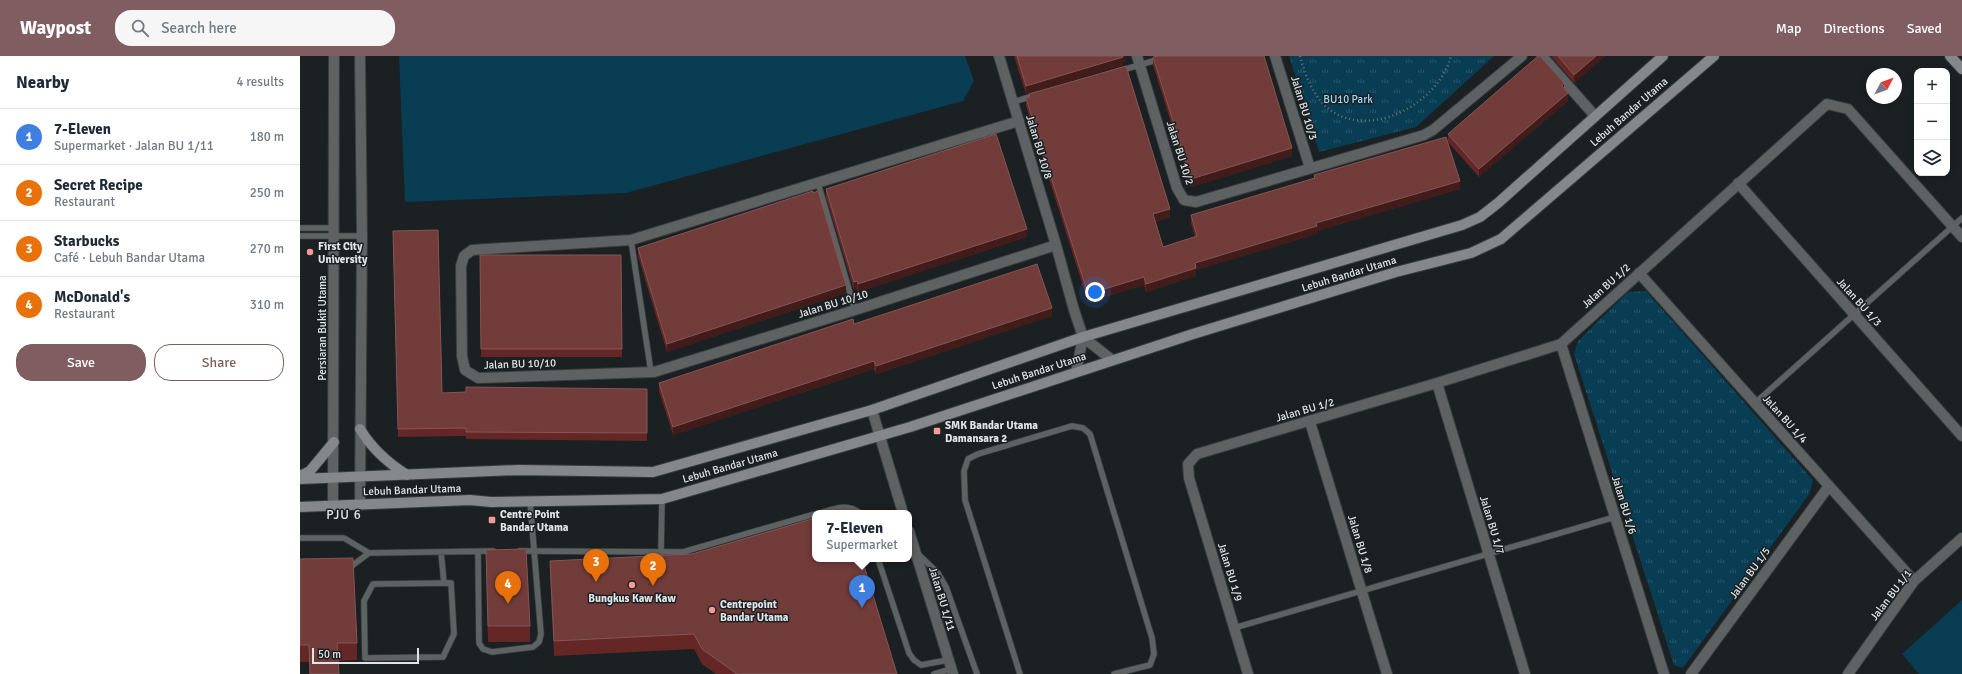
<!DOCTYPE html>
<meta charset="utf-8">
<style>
body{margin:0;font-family:Signika,sans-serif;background:#f6f6f7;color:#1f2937}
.controls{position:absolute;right:12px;top:12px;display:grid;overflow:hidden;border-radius:8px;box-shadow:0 2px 6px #0003}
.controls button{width:36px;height:36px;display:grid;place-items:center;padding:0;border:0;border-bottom:1px solid #e0e1e3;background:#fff;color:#1f2937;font:20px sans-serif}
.compass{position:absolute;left:1566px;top:12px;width:36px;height:36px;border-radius:50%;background:#fff;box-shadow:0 2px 6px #0003;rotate:49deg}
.scale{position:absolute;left:12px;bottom:10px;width:107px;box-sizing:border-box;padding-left:4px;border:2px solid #e2e5e7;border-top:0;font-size:11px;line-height:14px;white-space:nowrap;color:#e2e5e7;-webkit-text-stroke:3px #1b2022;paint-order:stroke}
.you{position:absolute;left:795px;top:236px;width:14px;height:14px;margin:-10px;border:3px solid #fff;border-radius:50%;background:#1a73e8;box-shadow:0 0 0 6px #1a73e833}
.badge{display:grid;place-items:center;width:26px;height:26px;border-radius:50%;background:#7f5d61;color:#fff;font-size:13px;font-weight:700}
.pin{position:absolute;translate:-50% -33px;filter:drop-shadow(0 1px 2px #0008)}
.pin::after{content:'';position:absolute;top:21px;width:14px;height:12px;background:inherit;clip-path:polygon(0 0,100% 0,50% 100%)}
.popup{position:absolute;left:512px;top:454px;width:100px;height:52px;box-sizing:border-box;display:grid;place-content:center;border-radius:8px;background:#fff;filter:drop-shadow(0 1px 3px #0005);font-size:13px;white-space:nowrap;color:#747a83}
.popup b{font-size:15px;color:#1f2937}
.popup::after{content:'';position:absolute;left:50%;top:100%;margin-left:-8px;border:8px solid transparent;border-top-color:#fff}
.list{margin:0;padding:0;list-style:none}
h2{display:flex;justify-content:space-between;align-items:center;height:52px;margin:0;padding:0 16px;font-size:17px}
h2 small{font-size:13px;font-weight:400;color:#747a83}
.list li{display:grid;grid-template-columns:26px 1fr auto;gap:12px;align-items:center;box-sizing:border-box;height:56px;padding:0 16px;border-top:1px solid #e0e1e3}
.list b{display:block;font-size:15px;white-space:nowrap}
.list p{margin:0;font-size:13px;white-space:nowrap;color:#747a83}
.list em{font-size:13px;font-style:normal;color:#747a83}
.actions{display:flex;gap:8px;padding:12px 16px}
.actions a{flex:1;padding:9px 0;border:1px solid #7f5d61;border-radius:16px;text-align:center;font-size:14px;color:#7f5d61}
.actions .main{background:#7f5d61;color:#fff}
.icon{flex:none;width:22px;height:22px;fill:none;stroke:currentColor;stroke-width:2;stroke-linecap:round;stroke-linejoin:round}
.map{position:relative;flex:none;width:1662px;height:618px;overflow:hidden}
header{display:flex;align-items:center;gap:24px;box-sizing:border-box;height:56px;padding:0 20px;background:#7f5d61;color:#fff}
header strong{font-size:19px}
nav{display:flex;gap:22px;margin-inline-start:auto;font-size:14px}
.search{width:280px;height:36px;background:#f6f6f7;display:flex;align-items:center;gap:10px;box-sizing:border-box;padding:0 14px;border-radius:16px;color:#747a83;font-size:15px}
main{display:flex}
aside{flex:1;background:#fff}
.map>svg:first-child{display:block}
.park{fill:url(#park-tufts)}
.pitch{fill:#083d54}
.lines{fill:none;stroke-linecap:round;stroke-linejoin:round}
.service-casing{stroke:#373c3e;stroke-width:7}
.minor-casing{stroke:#373c3e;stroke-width:12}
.tertiary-casing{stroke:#373c3e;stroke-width:12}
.secondary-casing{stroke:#373c3e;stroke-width:12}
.path{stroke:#6e7274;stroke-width:2.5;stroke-dasharray:1 3;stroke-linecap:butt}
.service{stroke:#5f6263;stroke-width:5.5}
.minor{stroke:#5f6263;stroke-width:10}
.tertiary{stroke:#5f6263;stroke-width:10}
.secondary{stroke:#84888a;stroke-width:10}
.wall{fill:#642726}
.shaded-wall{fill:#411c1b}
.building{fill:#723c3a;stroke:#845655}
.poi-dot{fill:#f59c94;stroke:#1b2022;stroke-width:1.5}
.labels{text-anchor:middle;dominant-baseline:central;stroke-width:3;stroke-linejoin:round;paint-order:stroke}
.park-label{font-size:11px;fill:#a0dbfd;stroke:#1b2022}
.street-label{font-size:11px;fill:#e2e5e7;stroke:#1b2022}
.poi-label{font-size:11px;font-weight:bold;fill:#e2e5e7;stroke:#1b2022;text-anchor:start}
.quarter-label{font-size:13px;letter-spacing:1px;fill:#e2e5e7;stroke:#1b2022}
</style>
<header>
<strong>Waypost</strong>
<div class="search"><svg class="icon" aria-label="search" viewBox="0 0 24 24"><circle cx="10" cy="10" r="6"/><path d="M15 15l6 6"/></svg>Search here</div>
<nav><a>Map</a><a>Directions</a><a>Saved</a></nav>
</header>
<main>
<aside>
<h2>Nearby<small>4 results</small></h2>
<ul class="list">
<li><span class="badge" style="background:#3f7fe0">1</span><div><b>7-Eleven</b><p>Supermarket · Jalan BU 1/11</p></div><em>180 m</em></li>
<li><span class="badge" style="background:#e8710a">2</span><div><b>Secret Recipe</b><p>Restaurant</p></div><em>250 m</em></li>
<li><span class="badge" style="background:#e8710a">3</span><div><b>Starbucks</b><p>Café · Lebuh Bandar Utama</p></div><em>270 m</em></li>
<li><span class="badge" style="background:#e8710a">4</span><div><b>McDonald's</b><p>Restaurant</p></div><em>310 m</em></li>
</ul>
<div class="actions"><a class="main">Save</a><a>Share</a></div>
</aside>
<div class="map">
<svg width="1662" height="618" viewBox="0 0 1662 618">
<defs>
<pattern id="park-tufts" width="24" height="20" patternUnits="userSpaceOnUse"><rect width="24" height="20" fill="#083d54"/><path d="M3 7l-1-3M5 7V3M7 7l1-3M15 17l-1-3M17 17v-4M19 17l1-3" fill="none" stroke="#2c596d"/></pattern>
</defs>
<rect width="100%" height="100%" fill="#1b2022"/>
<path class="park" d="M989,0H1194L1116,71L1019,96Z
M1346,235L1513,424L1510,437L1383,612L1374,609L1274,298L1278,285L1328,236Z"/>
<path class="pitch" d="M99,0H665L674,25L663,45L326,137L105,146Z
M1662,544V618H1619L1602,598Z"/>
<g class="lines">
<defs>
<path id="service" d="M819,15L870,0
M713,46L736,39
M518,127L555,254
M0,172H34
M0,180H62
M331,184L351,316
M1455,347L1662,162
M520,457C534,453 547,447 560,457
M0,482H44L69,497L193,495
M220,495L383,496L515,458
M141,496L144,527
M178,496L179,587L183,593L192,596L233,591L239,586L241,578L230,445
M361,497L362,443
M619,499L638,517L646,531L677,618
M578,503L609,597L614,604L621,609L648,604
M49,512L69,497
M151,527L154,578L143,601L65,602L64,545L73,528Z
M934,572L1315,461
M634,618L651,613
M720,618L665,444L664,415L668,403L678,398L772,370L783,372L790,378L852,582L854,598L850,609L814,618"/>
<path id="minor" d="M699,0L756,189L774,254L783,281L776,316
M837,0L877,132L884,144L896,146L1124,79L1133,74L1222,0
M975,0L1010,112
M1242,0L1295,60
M719,65L331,184L172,194L164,200L161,210L162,300L165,314L178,322L354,316L555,254L756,189
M1438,127L1662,380
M1339,217L1614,525
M783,281L812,304
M1261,288L1364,618
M1137,327L1225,618
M572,354L603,457
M1010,366L1087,618
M609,475L653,618
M948,618L889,422L888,408L897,398L1137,327L1261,288L1527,48L1548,53L1662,181
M1391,618L1529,430
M1548,618L1614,525L1662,482"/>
<path id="tertiary" d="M60,448L62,180L60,0
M33,449L34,0"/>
<path id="secondary" d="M1650,0L1662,13
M60,373C72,393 88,407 107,419
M0,420L10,415L34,386
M0,423L218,414L353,416L572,354L783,281L1162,169L1180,161L1198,147L1363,0
M0,451L170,444L191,446L362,443L610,371L893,278L1096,216L1171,197L1201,183L1414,0"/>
</defs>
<use href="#service" class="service-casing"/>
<use href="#minor" class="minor-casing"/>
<use href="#tertiary" class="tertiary-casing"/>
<use href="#secondary" class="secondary-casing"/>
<path class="path" d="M1000,0C1005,18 1011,35 1024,49C1066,88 1139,48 1151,0"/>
<use href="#service" class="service"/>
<use href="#minor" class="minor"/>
<use href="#tertiary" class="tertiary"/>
<use href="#secondary" class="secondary"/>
</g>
<path class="wall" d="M714,0H826V5L823,6V9L726,38Z
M1251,0H1305L1274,27Z
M853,1L992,100L891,131L853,9Z
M1264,33L1268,45L1179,121L1148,86V78Z
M729,38L870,161L855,166L863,191L895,181L891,167V159L1014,122V119L1160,133L1017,175V178L896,214V220L846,236L844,229L788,246L726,50V42H729Z
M526,133L727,181L558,236L557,233L554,234L526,141Z
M93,175L142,337L347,333V385L166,383V380L98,381Z
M338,192L546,237L367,296L338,200Z
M180,199H321L322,301H181Z
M752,260L576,318L574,313L373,379L359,335V327L554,268Z
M186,494L230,570V586H188Z
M0,503L57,587V604L38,605L39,618H9V606H0Z
M250,505L597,618H416L402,608L394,593L254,600L250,520Z"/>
<path class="shaded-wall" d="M822,0H826V5L823,6V9L726,38V30Z
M848,0H855L848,2Z
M1296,0H1305L1274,27V19Z
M1264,27V35L1262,30Z
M1268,37V45L1179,121V113Z
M992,92V100L891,131V123Z
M1160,125V133L1017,175V178L896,214V220L846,236V228L895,207L1016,167Z
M870,153V161L853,166V158Z
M727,173V181L558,236V228Z
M844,221V229L788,246V238Z
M557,225V233L554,234V226Z
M546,229V237L367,296V288Z
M752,252V260L576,318V310Z
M574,305V313L373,379V371Z"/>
<path class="building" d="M717,0H823V1L726,30Z
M858,0H964L992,92L891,123L853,1Z
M1238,0H1240L1264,27L1262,30L1268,37L1179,113L1148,78Z
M1258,0H1296L1274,19Z
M826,10L870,153L853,158L863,191L897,180L891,159L1015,122L1014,119L1146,81L1160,125L1016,167L1017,170L895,207L896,212L846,228L844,221L788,238L726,42L730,41L729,38Z
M696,78L727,173L558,228L557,225L554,226L526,133Z
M513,135V137L518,135L546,229L367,288L338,192Z
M138,174L142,337L166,336V331L347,333V377L166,376V372L98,373L93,175Z
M180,199H321L322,293H181Z
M737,208L752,252L576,310L574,305L373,371L359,327L553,263L554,268Z
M512,463L515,464V503H562L597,618H437L402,593L394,578L254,585L250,505L392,498Z
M226,493L230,570H188L186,494Z
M53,502L57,587H37L39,618H10L9,589H0V503Z"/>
<g class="poi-dot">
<circle cx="10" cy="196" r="4"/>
<rect x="633" y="371" width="8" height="8" rx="2"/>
<rect x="188" y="460" width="8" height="8" rx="2"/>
<circle cx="332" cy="529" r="4"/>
<circle cx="412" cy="554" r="4"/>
</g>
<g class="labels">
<g class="park-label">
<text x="1048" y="43">BU10 Park</text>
</g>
<g class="street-label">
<text transform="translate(1004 52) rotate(73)">Jalan BU 10/3</text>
<text transform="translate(1329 56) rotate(-41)">Lebuh Bandar Utama</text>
<text transform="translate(739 91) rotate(73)">Jalan BU 10/8</text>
<text transform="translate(880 97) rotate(72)">Jalan BU 10/2</text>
<text transform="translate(1049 218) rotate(-17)">Lebuh Bandar Utama</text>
<text transform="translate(1306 230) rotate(-42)">Jalan BU 1/2</text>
<text transform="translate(1559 246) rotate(48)">Jalan BU 1/3</text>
<text transform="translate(533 248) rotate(-17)">Jalan BU 10/10</text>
<text transform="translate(22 272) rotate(-90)">Persiaran Bukit Utama</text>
<text transform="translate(220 308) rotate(-2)">Jalan BU 10/10</text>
<text transform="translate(739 315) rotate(-18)">Lebuh Bandar Utama</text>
<text transform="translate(1005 354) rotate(-16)">Jalan BU 1/2</text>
<text transform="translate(1485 363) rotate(48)">Jalan BU 1/4</text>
<text transform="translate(430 410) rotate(-16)">Lebuh Bandar Utama</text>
<text transform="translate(112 434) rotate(-2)">Lebuh Bandar Utama</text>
<text transform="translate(1324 449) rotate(73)">Jalan BU 1/6</text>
<text transform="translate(1192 469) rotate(73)">Jalan BU 1/7</text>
<text transform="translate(1060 488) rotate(73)">Jalan BU 1/8</text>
<text transform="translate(930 516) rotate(73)">Jalan BU 1/9</text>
<text transform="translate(1450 517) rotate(-54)">Jalan BU 1/5</text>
<text transform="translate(1591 539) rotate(-53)">Jalan BU 1/1</text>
<text transform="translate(642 543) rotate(73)">Jalan BU 1/11</text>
</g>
<g class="poi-label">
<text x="18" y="190">First City<tspan x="18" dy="13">University</tspan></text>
<text x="645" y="369">SMK Bandar Utama<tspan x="645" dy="13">Damansara 2</tspan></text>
<text x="200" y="458">Centre Point<tspan x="200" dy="13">Bandar Utama</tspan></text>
<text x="332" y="542" text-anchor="middle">Bungkus Kaw Kaw</text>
<text x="420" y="548">Centrepoint<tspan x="420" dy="13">Bandar Utama</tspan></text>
</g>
<g class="quarter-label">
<text x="44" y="459">PJU 6</text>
</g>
</g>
</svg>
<div class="controls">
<button>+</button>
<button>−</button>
<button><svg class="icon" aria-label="layers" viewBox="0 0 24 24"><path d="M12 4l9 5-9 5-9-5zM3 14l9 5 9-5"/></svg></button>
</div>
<svg class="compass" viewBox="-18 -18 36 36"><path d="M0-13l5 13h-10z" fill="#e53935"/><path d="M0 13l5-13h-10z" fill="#747a83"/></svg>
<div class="scale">50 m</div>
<div class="you"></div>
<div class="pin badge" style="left:562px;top:552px;background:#3f7fe0">1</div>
<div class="popup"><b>7-Eleven</b>Supermarket</div>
<div class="pin badge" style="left:353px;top:530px;background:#e8710a">2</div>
<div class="pin badge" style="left:296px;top:526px;background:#e8710a">3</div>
<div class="pin badge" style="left:208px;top:548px;background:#e8710a">4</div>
</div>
</main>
